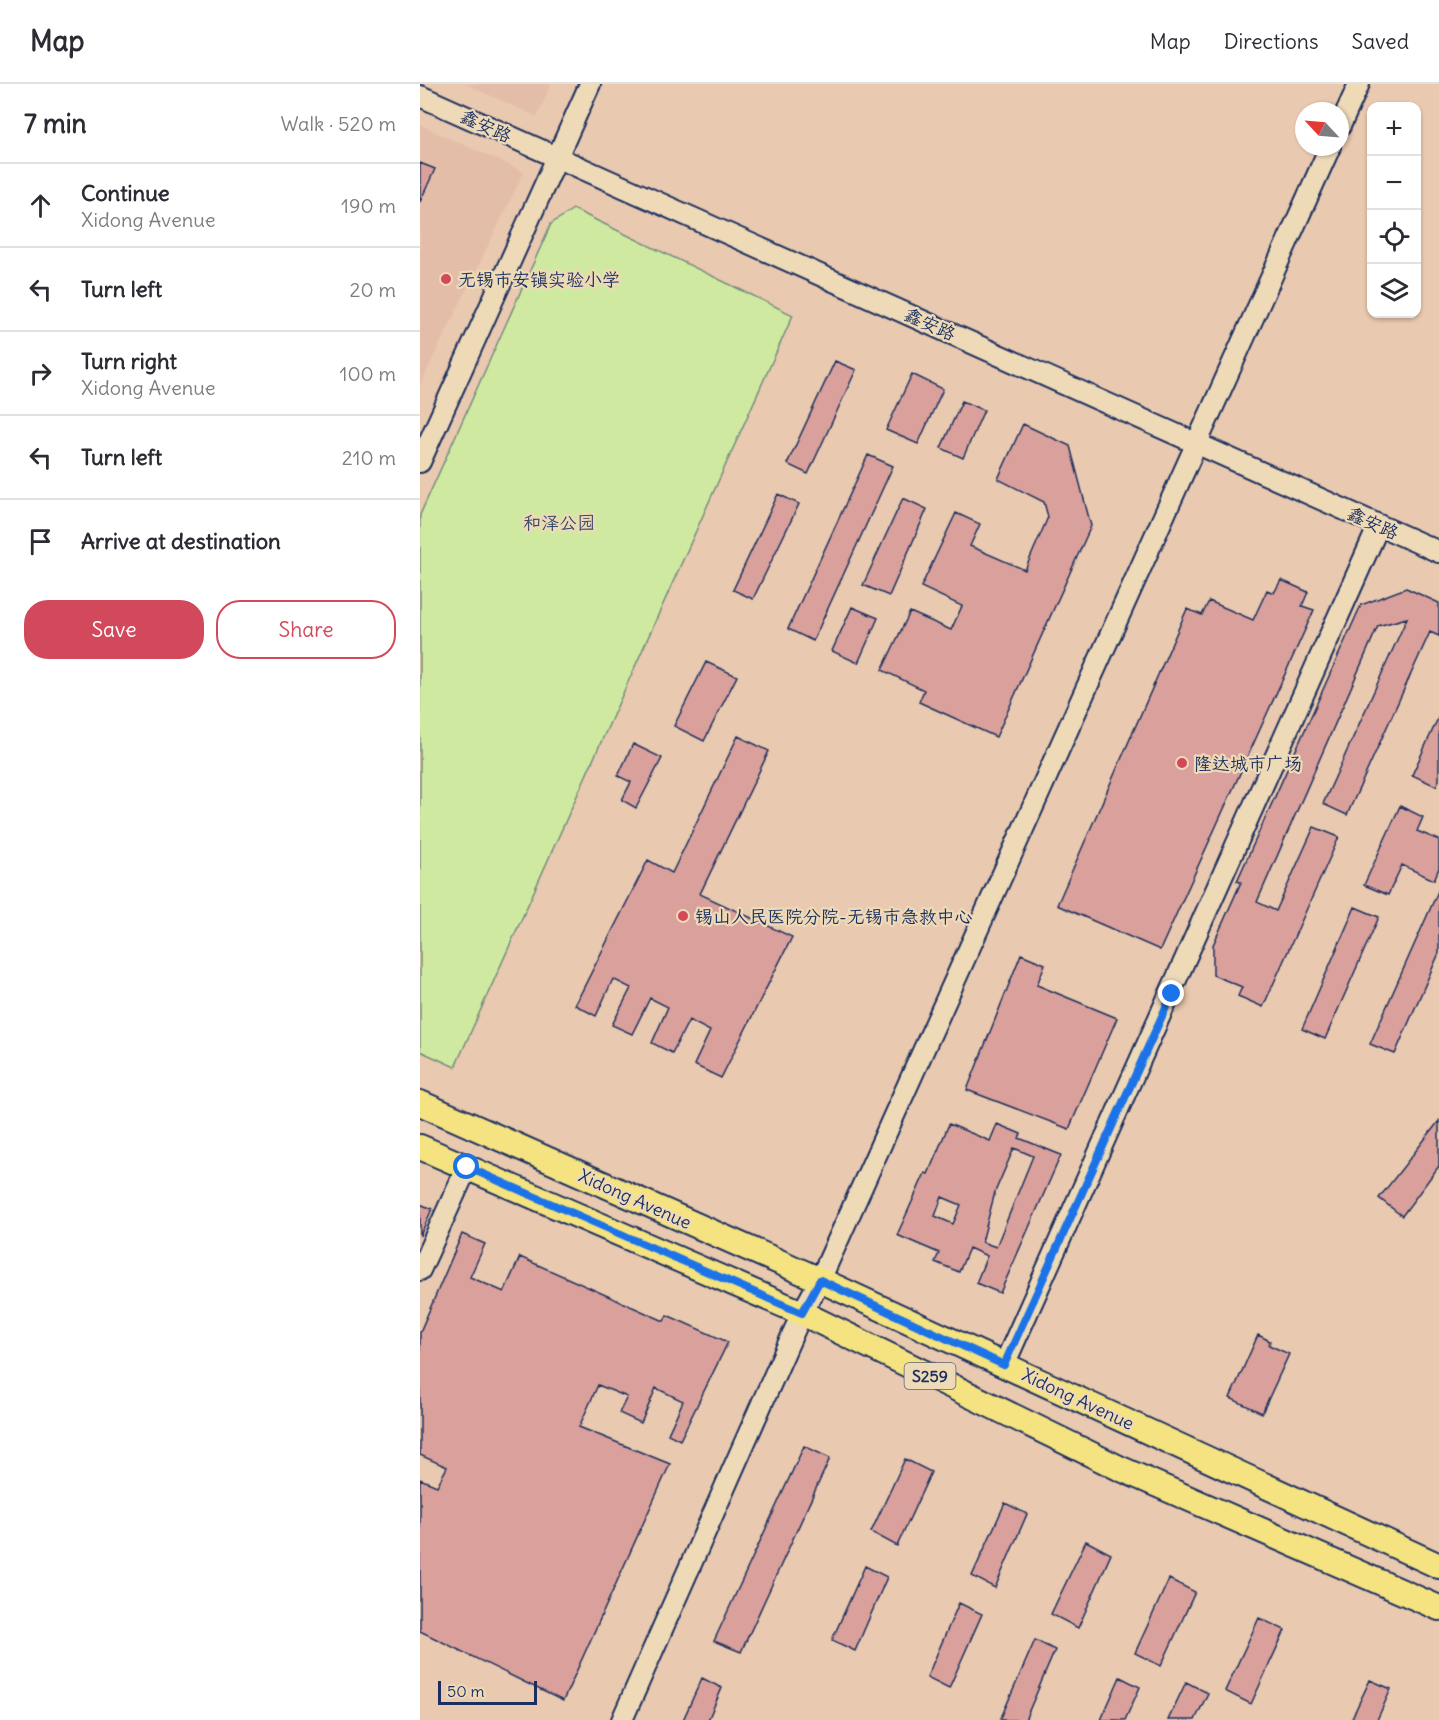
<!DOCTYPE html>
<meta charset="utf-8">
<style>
body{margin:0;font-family:Delius,"LXGW WenKai TC",sans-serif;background:#f7f7f7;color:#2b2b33}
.controls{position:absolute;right:18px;top:18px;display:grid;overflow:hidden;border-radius:12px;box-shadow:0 2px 4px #0004}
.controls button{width:54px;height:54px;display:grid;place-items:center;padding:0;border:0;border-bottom:2px solid #e1e1e2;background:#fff;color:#2b2b33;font:30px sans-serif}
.compass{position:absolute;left:875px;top:18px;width:54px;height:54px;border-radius:50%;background:#fff;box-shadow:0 2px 4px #0004;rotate:296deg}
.scale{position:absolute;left:18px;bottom:15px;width:99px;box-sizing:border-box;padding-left:6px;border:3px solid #1b2f5e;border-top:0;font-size:16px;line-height:21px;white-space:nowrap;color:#1b2f5e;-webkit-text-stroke:4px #efdab8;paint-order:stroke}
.stop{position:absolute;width:18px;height:18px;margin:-14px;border:4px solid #1a73e8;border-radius:50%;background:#fff}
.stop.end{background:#1a73e8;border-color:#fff;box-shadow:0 2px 6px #0008}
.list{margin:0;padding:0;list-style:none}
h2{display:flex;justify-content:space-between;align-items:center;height:78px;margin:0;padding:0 24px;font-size:26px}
h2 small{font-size:20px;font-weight:400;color:#7c7c81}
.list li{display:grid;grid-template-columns:39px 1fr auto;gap:18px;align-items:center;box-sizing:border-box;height:84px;padding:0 24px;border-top:2px solid #e1e1e2}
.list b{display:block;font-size:22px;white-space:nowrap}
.list p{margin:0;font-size:20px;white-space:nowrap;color:#7c7c81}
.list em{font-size:20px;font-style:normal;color:#7c7c81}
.actions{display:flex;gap:12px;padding:18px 24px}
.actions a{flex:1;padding:14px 0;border:2px solid #d1495b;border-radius:24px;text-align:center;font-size:21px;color:#d1495b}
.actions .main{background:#d1495b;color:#fff}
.icon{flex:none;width:33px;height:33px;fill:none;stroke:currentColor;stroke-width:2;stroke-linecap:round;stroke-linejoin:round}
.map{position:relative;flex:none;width:1019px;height:1636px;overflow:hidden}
header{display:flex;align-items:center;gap:36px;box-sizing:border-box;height:84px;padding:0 30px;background:#fff;border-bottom:2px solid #e1e1e2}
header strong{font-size:28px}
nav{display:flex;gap:33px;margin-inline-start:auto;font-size:21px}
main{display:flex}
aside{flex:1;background:#fff}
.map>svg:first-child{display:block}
.built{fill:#e4bda9}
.green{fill:#cfeaa0;stroke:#758c7f;stroke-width:1.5}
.building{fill:#daa09b;stroke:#1b2f5e;stroke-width:1.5;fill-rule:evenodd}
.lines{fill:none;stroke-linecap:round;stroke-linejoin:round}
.minor-casing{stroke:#1b2f5e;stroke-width:24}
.major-casing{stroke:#1b2f5e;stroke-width:28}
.minor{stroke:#efdab8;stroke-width:20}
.major{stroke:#f5e381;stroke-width:24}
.route{stroke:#1a73e8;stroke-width:8}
.poi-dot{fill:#d1495b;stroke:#efdab8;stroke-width:2}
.labels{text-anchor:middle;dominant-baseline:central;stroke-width:4.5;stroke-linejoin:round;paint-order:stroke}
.shield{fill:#efdab8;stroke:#5b6279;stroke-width:1.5}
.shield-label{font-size:16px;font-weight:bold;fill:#1b2f5e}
.street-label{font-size:18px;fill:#1b2f5e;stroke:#efdab8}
.poi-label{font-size:18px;fill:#1b2f5e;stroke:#efdab8;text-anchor:start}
.park-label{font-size:18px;fill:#364b68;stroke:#efdab8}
</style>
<header>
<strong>Map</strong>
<nav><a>Map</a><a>Directions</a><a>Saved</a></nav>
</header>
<main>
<aside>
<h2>7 min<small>Walk · 520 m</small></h2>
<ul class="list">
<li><svg class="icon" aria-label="ahead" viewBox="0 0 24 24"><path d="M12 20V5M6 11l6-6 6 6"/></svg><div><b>Continue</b><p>Xidong Avenue</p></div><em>190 m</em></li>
<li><svg class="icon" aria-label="left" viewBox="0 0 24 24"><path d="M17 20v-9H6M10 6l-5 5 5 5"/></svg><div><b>Turn left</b></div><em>20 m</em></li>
<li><svg class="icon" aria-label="right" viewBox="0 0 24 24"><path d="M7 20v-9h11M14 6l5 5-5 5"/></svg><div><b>Turn right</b><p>Xidong Avenue</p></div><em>100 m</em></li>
<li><svg class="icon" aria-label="left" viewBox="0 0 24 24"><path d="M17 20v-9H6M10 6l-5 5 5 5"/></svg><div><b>Turn left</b></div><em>210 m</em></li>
<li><svg class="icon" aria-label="arrive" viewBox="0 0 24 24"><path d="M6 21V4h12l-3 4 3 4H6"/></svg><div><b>Arrive at destination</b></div></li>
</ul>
<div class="actions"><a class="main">Save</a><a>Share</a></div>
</aside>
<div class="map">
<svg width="1019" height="1636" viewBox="0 0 1019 1636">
<rect width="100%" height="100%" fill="#e9c9af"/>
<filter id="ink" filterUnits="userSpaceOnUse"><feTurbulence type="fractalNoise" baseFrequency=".0167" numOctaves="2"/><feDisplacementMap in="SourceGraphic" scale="12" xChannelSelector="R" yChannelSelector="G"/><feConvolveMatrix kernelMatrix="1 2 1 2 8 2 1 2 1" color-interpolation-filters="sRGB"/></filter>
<g filter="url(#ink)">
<path class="built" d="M45,0H131L117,33Z
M0,41L104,88L0,301Z"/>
<path class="green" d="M153,125L373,231L35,983L0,967V431L131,140Z"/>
<path class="building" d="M0,79L15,85L0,118Z
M415,277L436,286L388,390L367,380Z
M492,290L523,305L498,360L466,346Z
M542,317L564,326L543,374L521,364Z
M603,340L650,362L671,442L576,653L499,618L504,606L462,586L490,528L531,546L542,522L501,503L536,429L560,440L550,462L605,486L628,433L624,418L578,395Z
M448,371L473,382L393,557L368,545Z
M358,410L379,420L333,515L313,506Z
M483,414L507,425L469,512L443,501Z
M861,496L888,508L882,522L894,526L740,866L637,821L767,525L782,531L789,517L833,536L847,506L854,509Z
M986,504L1019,519V552L1010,548L927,731L903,720L987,534L958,542L837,818L856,827L894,743L919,753L843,923L818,912L822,903L793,891V861L821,798L817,797L941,521Z
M432,523L458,534L438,579L412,567Z
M286,578L317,592L284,657L254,642Z
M1019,632V696L1016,702L992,691Z
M318,652L349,667L280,810L372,853L301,994L274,981L290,947L269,936L252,969L232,959L248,923L230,914L212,950L192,941L211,904L193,895L176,932L155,921L228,776L252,789Z
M213,660L242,674L216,724L202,716L211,698L198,692Z
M980,722L1003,733L997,747L1019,756V784L1014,796L982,781L968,811L944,801Z
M1019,805V869L975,970L950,960Z
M935,823L959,833L905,955L882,945Z
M601,870L625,880L617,901L697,934L649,1045L547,1006Z
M1019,1037V1082L982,1132L959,1114Z
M529,1040L570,1057L577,1040L601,1050L599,1054L641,1071L580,1209L556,1199L567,1172L549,1164L539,1188L515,1178L519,1169L477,1151L505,1089L508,1090ZM594,1064L613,1072L576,1163L562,1158L575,1108ZM522,1113L541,1121L533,1140L515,1132Z
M0,1120L12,1125L0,1152Z
M42,1150L65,1160L50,1193L84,1208L100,1173L244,1237L247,1231L308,1258L260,1356L248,1350L263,1317L236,1304L221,1339L199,1329L207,1313L178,1301L159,1343L250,1380L143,1617L0,1547V1395L17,1402L27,1383L0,1371V1248Z
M838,1251L850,1257L849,1261L869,1270L842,1329L810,1314Z
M384,1362L410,1374L321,1568L294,1557Z
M485,1375L511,1388L477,1462L451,1448Z
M585,1419L607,1430L575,1504L552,1492Z
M666,1457L691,1470L658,1544L631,1530Z
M445,1482L467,1493L435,1567L412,1556Z
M749,1495L775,1508L741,1582L715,1569Z
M539,1519L562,1530L529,1604L507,1593Z
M839,1534L865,1546L831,1620L805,1607Z
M615,1556L635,1566L605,1636H580Z
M700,1593L720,1603L705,1636H681Z
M282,1594L302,1604L288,1636H263Z
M950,1596L971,1605L957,1636H931Z
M766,1598L788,1609L775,1636H748Z"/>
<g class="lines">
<defs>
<path id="minor" d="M0,12L1019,468
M920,42L939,0
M0,378L170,0
M0,1186L47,1083
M584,1281L959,441
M202,1636L382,1229L400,1196L910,63"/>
<path id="major" d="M0,1019L400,1196L1019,1482
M0,1063L382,1229L699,1384L1019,1524"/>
</defs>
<use href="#minor" class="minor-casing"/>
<use href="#major" class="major-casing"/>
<use href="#minor" class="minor"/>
<use href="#major" class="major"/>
</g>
</g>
<g class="lines" filter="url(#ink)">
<path class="route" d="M47,1083L382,1229L400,1196L584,1281L752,910"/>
</g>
<g class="poi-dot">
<circle cx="26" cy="195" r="6"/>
<circle cx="762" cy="679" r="6"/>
<circle cx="263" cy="832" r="6"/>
</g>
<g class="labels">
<rect class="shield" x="484.5" y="1279" width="51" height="26" rx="4.5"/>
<g class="shield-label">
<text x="510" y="1292">S259</text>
</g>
<g class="street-label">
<text transform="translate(66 42) rotate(24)">鑫安路</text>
<text transform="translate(510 240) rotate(24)">鑫安路</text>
<text transform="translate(953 439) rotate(24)">鑫安路</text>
<text transform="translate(215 1115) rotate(24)">Xidong Avenue</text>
<text transform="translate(658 1315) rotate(25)">Xidong Avenue</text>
</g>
<g class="poi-label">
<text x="38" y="195">无锡市安镇实验小学</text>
<text x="774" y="679">隆达城市广场</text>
<text x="275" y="832">锡山人民医院分院-无锡市急救中心</text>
</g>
<g class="park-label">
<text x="139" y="438">和泽公园</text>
</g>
</g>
</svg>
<div class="controls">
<button>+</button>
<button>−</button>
<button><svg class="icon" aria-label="locate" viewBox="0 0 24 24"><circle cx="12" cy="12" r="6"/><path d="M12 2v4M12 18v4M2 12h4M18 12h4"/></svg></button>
<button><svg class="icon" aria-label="layers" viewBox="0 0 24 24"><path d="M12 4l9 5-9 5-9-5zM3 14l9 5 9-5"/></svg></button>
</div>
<svg class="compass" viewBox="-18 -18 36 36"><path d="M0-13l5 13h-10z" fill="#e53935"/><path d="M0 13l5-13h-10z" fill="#7c7c81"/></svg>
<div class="scale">50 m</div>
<div class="stop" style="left:47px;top:1083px"></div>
<div class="stop end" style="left:752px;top:910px"></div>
</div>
</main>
